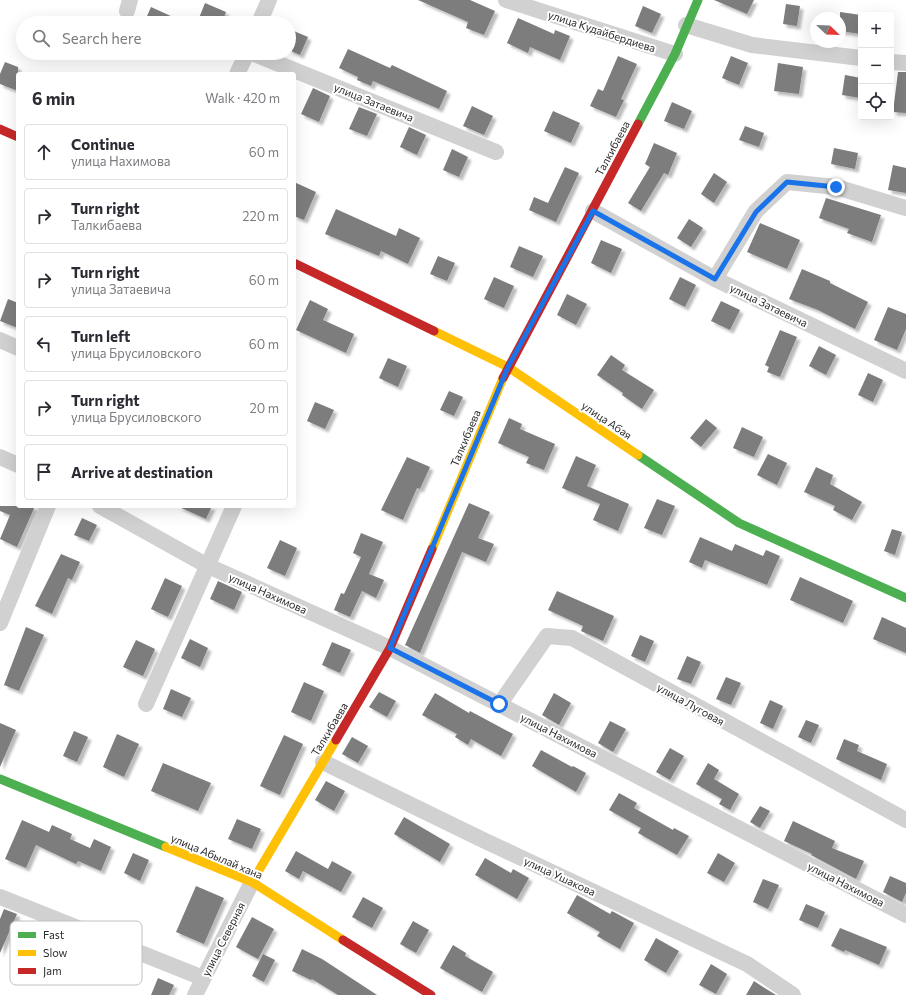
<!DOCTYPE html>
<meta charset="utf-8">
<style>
body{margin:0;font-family:Commissioner,sans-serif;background:#f7f7f7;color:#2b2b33}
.controls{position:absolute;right:12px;top:12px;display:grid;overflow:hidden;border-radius:4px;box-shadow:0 4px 16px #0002}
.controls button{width:36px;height:36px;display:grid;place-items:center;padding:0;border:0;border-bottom:1px solid #e1e1e2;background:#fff;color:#2b2b33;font:20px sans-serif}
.compass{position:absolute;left:810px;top:12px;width:36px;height:36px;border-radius:50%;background:#fff;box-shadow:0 4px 16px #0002;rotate:113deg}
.stop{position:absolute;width:12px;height:12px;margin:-9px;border:3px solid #1a73e8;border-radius:50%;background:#fff}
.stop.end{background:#1a73e8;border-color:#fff;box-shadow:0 1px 4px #0008}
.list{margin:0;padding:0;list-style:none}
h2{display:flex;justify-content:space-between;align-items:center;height:52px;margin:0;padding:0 16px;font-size:17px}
h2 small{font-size:13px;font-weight:400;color:#7c7c81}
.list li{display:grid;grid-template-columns:26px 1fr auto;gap:12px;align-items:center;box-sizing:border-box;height:56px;margin:0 8px 8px;padding:0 8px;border:1px solid #e1e1e2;border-radius:4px}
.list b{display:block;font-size:15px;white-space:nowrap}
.list p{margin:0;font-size:13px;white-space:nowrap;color:#7c7c81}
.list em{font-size:13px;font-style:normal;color:#7c7c81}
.icon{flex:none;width:22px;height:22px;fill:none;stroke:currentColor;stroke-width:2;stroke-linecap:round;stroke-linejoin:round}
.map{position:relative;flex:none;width:906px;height:995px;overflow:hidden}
.search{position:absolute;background:#fff;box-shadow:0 4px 16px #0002;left:16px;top:16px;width:280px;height:44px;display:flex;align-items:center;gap:10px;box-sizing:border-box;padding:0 14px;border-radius:22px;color:#7c7c81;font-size:15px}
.panel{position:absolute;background:#fff;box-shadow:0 4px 16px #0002;left:16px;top:72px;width:280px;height:436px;border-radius:4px}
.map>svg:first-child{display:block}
.building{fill:#7d7d7d;filter:url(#shadow)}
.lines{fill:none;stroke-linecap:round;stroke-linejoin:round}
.street{stroke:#d1d1d1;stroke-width:16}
.fast{stroke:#4caf50;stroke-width:9}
.slow{stroke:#ffc107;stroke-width:9}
.jam{stroke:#c62828;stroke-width:9}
.route{stroke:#1a73e8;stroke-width:5}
.labels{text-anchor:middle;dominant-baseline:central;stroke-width:4;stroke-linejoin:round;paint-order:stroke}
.street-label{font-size:11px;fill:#2c2c2c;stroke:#fff}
.key{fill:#fff;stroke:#c0c0c0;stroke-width:1}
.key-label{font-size:11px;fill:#2c2c2c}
</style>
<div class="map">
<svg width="906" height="995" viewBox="0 0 906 995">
<defs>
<filter id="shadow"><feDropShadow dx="3.5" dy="3.5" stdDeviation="1" flood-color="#0004"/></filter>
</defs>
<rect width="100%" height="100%" fill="#fff"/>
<path class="building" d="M418,0H470L495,11L484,35L466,28L468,22Z
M714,0H754L747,14Z
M205,3L226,12L222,23H197Z
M786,4L800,6L797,26L783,24Z
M643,6L661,14L652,33L635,26Z
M151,7L186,23H144Z
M840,12L861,15V34L840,31Z
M518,18L554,34L555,30L570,36L560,60L530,47L528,53L507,43Z
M289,29L308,37L300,55L289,50Z
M348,49L390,68L392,65L447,91L439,109L373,81L371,86L357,80L358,77L339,68Z
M618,56L637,64L621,99L624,100L616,117L590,106L598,89L603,91Z
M731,56L748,63L739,85L722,78Z
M5,62L18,67V91L0,84V74Z
M778,63L803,67L799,94L774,91Z
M898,72H906V113L893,112Z
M845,75L861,78V98L842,95Z
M313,88L330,96L319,122L301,114Z
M672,102L692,111L684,129L664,121Z
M472,106L493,116L484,135L463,126Z
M359,107L377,114L367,136L349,129Z
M553,111L580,123L571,143L544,131Z
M745,126L764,133L759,147L739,140Z
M409,127L426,135L417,155L400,147Z
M654,143L677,153L668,175L664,173L641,211L628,203L650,167L645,164Z
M834,148L858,153L855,169L831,164Z
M452,149L468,157L459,177L443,170Z
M893,165L906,168V193L888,190Z
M565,167L579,173L556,222L529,210L534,197L548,203Z
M714,173L727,182L714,203L701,194Z
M294,182L316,192L304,220L294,216Z
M826,198L881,215L872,242L847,233L849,229L819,218Z
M336,209L396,236L399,228L420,238L408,264L381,251L379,256L325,234Z
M689,219L703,228L691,247L677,238Z
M760,223L800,240L787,269L747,252Z
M601,240L622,249L611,273L591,263Z
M519,246L543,256L533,277L510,267Z
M438,256L455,263L447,281L430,274Z
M802,269L830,281V283L868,302L855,329L818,310L789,299Z
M494,277L514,286L504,308L484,299Z
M680,277L696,285L685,307L669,299Z
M567,294L587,304L576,325L557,315Z
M8,299L18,303V328L0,321Z
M310,300L328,309L323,320L354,334L346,353L296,330Z
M721,301L740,310L730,330L711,321Z
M888,307L906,314V329L897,350L874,340Z
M780,330L797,337L780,377L767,372L769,367L765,365Z
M819,346L836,355L826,375L809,366Z
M611,355L625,365L622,370L654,390L642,409L622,395L623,393L597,375Z
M388,358L407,366L398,387L379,378Z
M868,373L883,380L873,402L858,395Z
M449,391L463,397L454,416L440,410Z
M315,402L334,410L325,429L307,421Z
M509,418L522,424L520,429L555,444L544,470L526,463L529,457L498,443Z
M706,419L717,428L701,447L690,438Z
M742,427L763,437L754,457L733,448Z
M768,454L787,463L777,485L757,475Z
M576,456L596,465L587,486L629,504L618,531L593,520L600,504L562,488Z
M407,457L430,467L420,489L417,488L403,520L381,510Z
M816,467L833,475L830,484L862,502L852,520L833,510L835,506L804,492Z
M657,499L675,506L662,535L644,528Z
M469,503L490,512L478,538L494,544L486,562L462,552L420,653L405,645Z
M0,506H35L17,547L0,539L10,515L0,511Z
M177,506H212L206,519Z
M82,518L97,525L89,541L74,535Z
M892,529L902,532L895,555L884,551Z
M361,533L383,542L369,574L384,580L376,598L362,591L350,617L334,610L341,593L344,594L361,557L353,553Z
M700,537L732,551L735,544L763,556L766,550L780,556L767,585L705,560L702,568L689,562Z
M280,540L297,548L285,576L267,568Z
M61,554L80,562L72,580L68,578L52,614L35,606Z
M800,577L853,601L843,623L790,600Z
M165,578L182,586L168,617L151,609Z
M218,581L242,592L234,610L210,599Z
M557,591L614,616L603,641L581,631L583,626L548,610Z
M882,617L906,628V653L873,639Z
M26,627L44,635L19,691L4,685Z
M640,635L654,641L645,662L631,656Z
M190,639L208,648L200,667L181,658Z
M136,640L155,649L143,676L123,667Z
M332,642L351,650L340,673L322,665Z
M687,656L701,662L691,684L677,679Z
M726,677L741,683L731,705L716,699Z
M304,682L324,691L311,721L291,712Z
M171,689L191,698L182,717L163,709Z
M379,692L396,701L387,717L369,707Z
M435,693L469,713L470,711L513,734L501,756L471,739L468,745L455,737L457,734L422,715Z
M554,693L571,703L559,725L542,715Z
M770,700L783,706L773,729L760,723Z
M806,720L819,725L811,743L798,737Z
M610,721L626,729L613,752L598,743Z
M0,723L16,730L0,767Z
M74,731L88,737L77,762L63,756Z
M117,734L139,744L124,777L103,767Z
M284,735L303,744L280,795L260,786Z
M352,737L368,746L358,763L342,754Z
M844,739L859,745L857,751L887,764L881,780L836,759Z
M670,748L684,756L670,780L656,772Z
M541,750L572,767L573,766L586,773L576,792L532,766Z
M163,763L211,783L198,811L151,791Z
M708,763L719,770L714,779L739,794L730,810L719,804L722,799L696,784Z
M326,781L345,791L334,811L315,800Z
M619,793L637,803L634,808L673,830L674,828L689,836L677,855L638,833L641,828L609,810Z
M760,806L770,811L760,828L750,822Z
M404,817L450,844L440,862L394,834Z
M237,819L261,829L252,849L228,839Z
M22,820L49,832L52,825L72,834L70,839L90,848L94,839L111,847L101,871L78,861L76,864L36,845L26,868L5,859Z
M793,821L835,841L832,848L864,861L856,879L811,855L812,854L784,841Z
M296,851L328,869L332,861L352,872L341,892L303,871L299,879L285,871Z
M133,853L149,860L140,881L124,873Z
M718,853L735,863L724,882L707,873Z
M485,858L511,873L513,869L529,878L517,899L475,875Z
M890,876L906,883V893L902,902L883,892Z
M763,879L779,885L768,909L753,902Z
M196,886L224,898L204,944L176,932Z
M577,895L610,914L612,911L634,923L620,949L597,936L600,932L567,913Z
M363,897L383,908L372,928L352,917Z
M806,904L825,912L818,928L799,920Z
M4,909L17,914L0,953V919Z
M252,917L274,929L258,959L236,947Z
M413,921L429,930L416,953L400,944Z
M840,928L887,947L879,965L845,950L844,952L831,946Z
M656,938L679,951L666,973L644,960Z
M453,945L466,953L465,956L493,972L482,992L440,968Z
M302,949L322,959L377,995H338L312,979L311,980L292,971Z
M263,954L275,960L264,982L252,976Z
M711,964L727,974L716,994L699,985Z
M158,978L174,985L169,995H151Z
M754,981L763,987L776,995H746Z"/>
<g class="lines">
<path class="street" d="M506,0L675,54
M127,11L130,0
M259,23L269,0
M686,25L752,45L861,58
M252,53L496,152
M891,62L906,63
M237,74L247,53
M593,211L715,279L906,371
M715,279L756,211L787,182L836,187L906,208
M0,340L18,348
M0,457L18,465
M100,506L206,565L390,648L906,915
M0,623L48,506
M146,704L234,506
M499,705L547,636L572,638L906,820
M323,762L481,839L747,964L793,995
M0,897L203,978
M195,995L252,882"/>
<path class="fast" d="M638,124L675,54L698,0
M638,455L739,523L906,598
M0,779L166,847"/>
<path class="slow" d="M434,331L508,367L638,455
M432,549L503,378
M166,847L252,882L343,940
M252,882L336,740"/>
<path class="jam" d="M0,129L18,137
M294,263L434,331
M503,378L638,124
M336,740L390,648L432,549
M343,940L431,995"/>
</g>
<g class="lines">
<path class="route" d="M499,704L390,648L508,367L593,211L715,279L756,212L787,182L836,187"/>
</g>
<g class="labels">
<g class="street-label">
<text transform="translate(602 31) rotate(18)">улица Кудайбердиева</text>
<text transform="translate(374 102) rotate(22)">улица Затаевича</text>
<text transform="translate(612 148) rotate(-62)">Талкибаева</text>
<text transform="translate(769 305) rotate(26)">улица Затаевича</text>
<text transform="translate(607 420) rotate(34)">улица Абая</text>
<text transform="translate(465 438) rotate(-67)">Талкибаева</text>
<text transform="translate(268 593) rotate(24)">улица Нахимова</text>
<text transform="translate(691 704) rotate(29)">улица Луговая</text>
<text transform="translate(329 729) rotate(-59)">Талкибаева</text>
<text transform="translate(559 735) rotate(27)">улица Нахимова</text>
<text transform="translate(217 856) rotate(23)">улица Абылай хана</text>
<text transform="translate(560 876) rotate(25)">улица Ушакова</text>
<text transform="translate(846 884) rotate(27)">улица Нахимова</text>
<text transform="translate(223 939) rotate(-63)">улица Северная</text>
</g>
</g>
<rect x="10" y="921" width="132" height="64" rx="6" class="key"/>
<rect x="18" y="932" width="18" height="6" fill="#4caf50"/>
<rect x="18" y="950" width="18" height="6" fill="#ffc107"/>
<rect x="18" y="968" width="18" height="6" fill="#c62828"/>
<g class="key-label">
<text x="43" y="939">Fast</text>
<text x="43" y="957">Slow</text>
<text x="43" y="975">Jam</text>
</g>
</svg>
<div class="controls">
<button>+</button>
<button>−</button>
<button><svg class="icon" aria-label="locate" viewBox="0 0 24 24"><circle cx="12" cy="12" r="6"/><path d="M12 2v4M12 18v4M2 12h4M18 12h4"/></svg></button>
</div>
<svg class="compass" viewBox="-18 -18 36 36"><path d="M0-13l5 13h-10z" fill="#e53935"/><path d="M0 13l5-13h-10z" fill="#7c7c81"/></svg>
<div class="stop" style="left:499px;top:704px"></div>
<div class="stop end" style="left:836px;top:187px"></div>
<div class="search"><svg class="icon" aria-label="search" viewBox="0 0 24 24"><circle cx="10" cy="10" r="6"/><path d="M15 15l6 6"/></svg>Search here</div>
<section class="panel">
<h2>6 min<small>Walk · 420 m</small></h2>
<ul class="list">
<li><svg class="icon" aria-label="ahead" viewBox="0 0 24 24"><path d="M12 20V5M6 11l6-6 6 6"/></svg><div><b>Continue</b><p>улица Нахимова</p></div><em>60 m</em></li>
<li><svg class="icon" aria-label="right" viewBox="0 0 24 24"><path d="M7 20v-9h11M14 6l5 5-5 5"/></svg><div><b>Turn right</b><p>Талкибаева</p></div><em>220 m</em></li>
<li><svg class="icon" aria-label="right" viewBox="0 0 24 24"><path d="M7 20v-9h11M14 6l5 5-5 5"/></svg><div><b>Turn right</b><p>улица Затаевича</p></div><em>60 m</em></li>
<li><svg class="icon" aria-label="left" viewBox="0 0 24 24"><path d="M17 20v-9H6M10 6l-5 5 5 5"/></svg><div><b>Turn left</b><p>улица Брусиловского</p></div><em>60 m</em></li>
<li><svg class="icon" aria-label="right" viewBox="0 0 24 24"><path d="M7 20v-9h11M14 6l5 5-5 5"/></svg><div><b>Turn right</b><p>улица Брусиловского</p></div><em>20 m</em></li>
<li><svg class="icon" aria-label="arrive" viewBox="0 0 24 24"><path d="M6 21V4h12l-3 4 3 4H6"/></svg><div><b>Arrive at destination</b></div></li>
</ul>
</section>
</div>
